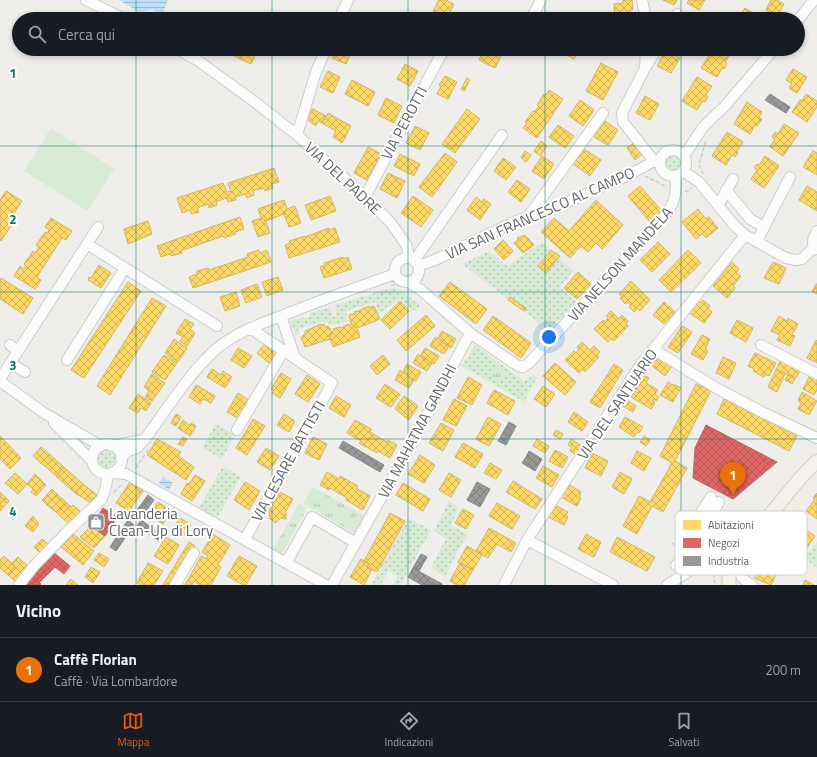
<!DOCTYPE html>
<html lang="it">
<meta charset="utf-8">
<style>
body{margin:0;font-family:"Titillium Web",sans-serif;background:#20242c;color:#f1f3f6}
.you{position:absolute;left:549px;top:337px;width:14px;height:14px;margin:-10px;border:3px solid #fff;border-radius:50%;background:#1a73e8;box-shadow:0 0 0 6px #1a73e833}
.badge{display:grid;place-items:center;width:26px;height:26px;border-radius:50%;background:#ea580c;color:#fff;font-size:13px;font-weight:700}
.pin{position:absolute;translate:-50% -33px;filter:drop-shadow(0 1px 2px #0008)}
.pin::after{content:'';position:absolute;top:21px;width:14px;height:12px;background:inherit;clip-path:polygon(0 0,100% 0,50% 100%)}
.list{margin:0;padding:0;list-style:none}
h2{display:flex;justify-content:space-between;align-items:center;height:52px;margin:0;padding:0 16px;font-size:17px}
h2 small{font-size:13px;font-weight:400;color:#9ea1a6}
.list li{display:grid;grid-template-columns:26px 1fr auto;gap:12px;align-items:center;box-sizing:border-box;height:64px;padding:0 16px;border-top:1px solid #363941}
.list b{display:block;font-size:15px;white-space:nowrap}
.list p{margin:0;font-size:13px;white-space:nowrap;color:#9ea1a6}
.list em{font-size:13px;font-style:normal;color:#9ea1a6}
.icon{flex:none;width:22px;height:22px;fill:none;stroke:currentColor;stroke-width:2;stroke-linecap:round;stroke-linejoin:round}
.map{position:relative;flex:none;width:817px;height:585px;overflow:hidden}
.search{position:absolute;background:#171b24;box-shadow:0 2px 6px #0003;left:12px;right:12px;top:12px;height:44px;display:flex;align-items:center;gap:10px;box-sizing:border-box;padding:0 14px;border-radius:22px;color:#9ea1a6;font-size:15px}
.sheet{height:116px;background:#171b24}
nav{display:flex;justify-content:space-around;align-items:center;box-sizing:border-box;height:56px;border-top:1px solid #363941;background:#171b24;font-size:11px;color:#9ea1a6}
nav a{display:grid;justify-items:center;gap:2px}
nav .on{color:#ea580c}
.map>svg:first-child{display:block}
.grass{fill:url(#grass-dots)}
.park{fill:url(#park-tufts)}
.pitch{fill:#d8ebd6}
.water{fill:url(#water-rules)}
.homes{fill:url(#homes-cross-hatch);stroke:#cfb667}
.shops{fill:url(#shops-cross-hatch);stroke:#b96567}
.industry{fill:url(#industry-cross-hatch);stroke:#88898a}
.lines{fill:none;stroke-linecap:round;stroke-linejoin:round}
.minor-casing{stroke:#cbcccc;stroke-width:12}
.major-casing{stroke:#d7ceb8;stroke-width:15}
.path{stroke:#cacfcc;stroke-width:1.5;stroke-dasharray:4 2;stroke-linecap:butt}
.minor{stroke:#fdfcfc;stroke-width:10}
.major{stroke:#f4f2e9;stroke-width:13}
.grid{fill:none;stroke:#0f766e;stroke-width:1;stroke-opacity:0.55}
.labels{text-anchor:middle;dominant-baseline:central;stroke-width:4;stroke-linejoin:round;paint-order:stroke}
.street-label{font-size:15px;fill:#5f6368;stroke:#fff}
.poi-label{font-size:15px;fill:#5f6368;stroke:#fff;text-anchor:start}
.key{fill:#fff;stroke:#cfd0d2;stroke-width:1}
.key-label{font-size:11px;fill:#5f6368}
.grid-label{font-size:13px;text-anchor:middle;font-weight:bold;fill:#0f766e;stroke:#fff;stroke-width:4;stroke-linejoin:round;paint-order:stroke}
</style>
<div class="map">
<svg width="817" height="585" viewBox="0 0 817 585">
<defs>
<pattern id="grass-dots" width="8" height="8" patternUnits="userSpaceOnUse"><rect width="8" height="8" fill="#d8ebd6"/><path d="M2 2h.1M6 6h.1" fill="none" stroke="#b2c2b1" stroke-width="1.8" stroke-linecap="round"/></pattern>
<pattern id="park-tufts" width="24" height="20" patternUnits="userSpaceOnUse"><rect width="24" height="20" fill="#d8ebd6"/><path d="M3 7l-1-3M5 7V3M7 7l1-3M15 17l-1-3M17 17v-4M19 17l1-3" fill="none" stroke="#b2c2b1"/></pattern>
<pattern id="water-rules" width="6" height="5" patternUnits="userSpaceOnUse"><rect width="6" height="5" fill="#bfe0f9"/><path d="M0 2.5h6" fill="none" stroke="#9eb9cd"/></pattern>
<pattern id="homes-cross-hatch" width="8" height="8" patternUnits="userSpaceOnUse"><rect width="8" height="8" fill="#ffd966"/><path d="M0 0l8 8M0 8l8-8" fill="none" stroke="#d2b458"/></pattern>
<pattern id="shops-cross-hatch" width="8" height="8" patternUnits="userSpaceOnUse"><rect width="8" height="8" fill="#e06666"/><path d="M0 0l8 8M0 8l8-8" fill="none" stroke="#b95858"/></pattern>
<pattern id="industry-cross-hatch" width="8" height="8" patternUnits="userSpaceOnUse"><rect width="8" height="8" fill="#999"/><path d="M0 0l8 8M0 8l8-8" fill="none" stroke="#808081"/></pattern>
</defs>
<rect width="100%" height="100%" fill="#efeeea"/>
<path class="grass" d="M664 163a9 9 0 1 1 18 0a9 9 0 1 1-18 0Z
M542,242L573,271L560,287L576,302L549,330L462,264L489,251L507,266Z
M395,287L420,305L413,311L399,299L379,314L375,302L346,311L348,321L329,326L328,323H324L323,321L298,329L299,334L296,336L290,321L306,317L307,318H309L310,313L330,307L333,317L337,316L335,305Z
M475,345L524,381L528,379L533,375L537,378L524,402L462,366Z
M216,424L236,435L221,459L202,447Z
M98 459a9 9 0 1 1 18 0a9 9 0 1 1-18 0Z
M223,466L241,477L217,518L199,507Z
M449,501L459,508L451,525L467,534L445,577L431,567L446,539L434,531Z
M408,518L431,530L400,585H393L397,576L389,570L381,585H371Z
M817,542V568L804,558Z"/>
<path class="park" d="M494,367L505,373L500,381L490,374Z
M313,487L366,517L356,534L303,504Z
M299,503L307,508L281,556L273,550Z"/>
<path class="pitch" d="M51,128L114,169L87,211L24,171Z"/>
<path class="water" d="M119,0H168L163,13L155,14L153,9L139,12Z
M163,477L173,483L169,490L159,483Z"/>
<path class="homes" d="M439,0H446L454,4L447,18L433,11Z
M623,0H632L633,9L630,10L631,19H615L614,4L623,3Z
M663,0H677L674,5Z
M689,0H705L699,10L687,3Z
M771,0H777L784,4L777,16L766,10Z
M745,8L760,17L759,19H750L741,14Z
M729,12L738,17L737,19H725Z
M233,49H245L240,59L230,54Z
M245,49L256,54L251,64L240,59Z
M337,49L352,50L346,64L332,58Z
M484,49H497L503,52L495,68L479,60Z
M534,49H549L546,55Z
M563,49H579L574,59L561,52Z
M595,49H611L607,56Z
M713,49H725L731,53L725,62L727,64L724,69L722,68L717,77L701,68Z
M666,50L680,58L671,73L657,66Z
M601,63L618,72L603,100L586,91Z
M405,64L418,71L410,86L397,79Z
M793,69L807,77L797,93L789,88L792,83L786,80Z
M328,71L340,77L333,93L320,87Z
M445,76L457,82L448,99L437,94L441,86L439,85Z
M697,77L712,86L706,95L708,97L705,102L703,101L697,110L682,101Z
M467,78L470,80L464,91L461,89Z
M352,80L375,92L368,106L345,94Z
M549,90L563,99L537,138L523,128L527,123L525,122L533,111L534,112L539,106L537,105L544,94L546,95Z
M806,94L817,101V107L807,122L792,112L800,100L802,101Z
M645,96L659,104L650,120L636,113Z
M386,98L402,106L394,123L378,115Z
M580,100L594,110L583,126L569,116Z
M747,102L762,112L759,118L762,119L757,126L755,125L750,134L734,124Z
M313,109L326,116L322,123L318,121L316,126L309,121V112L310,110Z
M467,109L480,119L455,153L442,144Z
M328,113L351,126L342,143L333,137L336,131L322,123Z
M605,121L618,130L608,145L594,137Z
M784,124L799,133L783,156L770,147L775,139L772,137L775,132L778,134Z
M558,125L574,136L565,148L549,137Z
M415,126L429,133L420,150L406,143Z
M727,132L743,142L737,151L738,152L735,157L732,155L726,165L712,156Z
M541,141L547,146L540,156L534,151Z
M636,141L645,152L635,160L627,148Z
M368,147L381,154L367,180L354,173Z
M584,149L601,160L590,176L573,164Z
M525,151L531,155L526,162L521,158Z
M813,151L817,153V175L803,167Z
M445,153L457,162L432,197L419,187Z
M400,154L420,164L414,176L394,166Z
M542,156L554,164L544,179L532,171Z
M765,156L779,166L764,188L751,179L757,170L754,168L757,164L759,165Z
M503,158L516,167L506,180L494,171Z
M274,168L279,182L272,184L273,188L265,191L264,188L253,191L254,195L247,198L245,194L235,197L236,200L228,202L226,198L216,202L217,205L209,208L208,204L197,208L199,212L191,214L190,210L182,213L177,198L223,183L227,192L231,191L228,183Z
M388,173L405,181L397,198L380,189Z
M517,180L530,189L521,202L508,192Z
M640,186L662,211L650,222L628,196Z
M807,186L817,192V211L799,200Z
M6,191L22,201L11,218L15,220L1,241L0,240V200Z
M330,196L336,211L311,220L305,205Z
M413,196L433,210L421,227L401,213Z
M476,197L482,202L484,199L491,204L480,220L467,210Z
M284,200L287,209L284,214L266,221L261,218L258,209Z
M596,200L623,225L602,249L596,243L588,252L581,246L570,258L541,232L554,218L569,231Z
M295,206L301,223L289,227L284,214L287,209Z
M698,209L706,219L709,217L718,228L706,238L702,234L696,239L682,222Z
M240,217L244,229L235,232L236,234L224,238L223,236L181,251L182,253L171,256L170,254L161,257L157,246Z
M51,218L72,231L66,240L62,238L37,277L41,280L35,289L14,276L20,266L24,269L26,266L24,264L33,251L35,253L39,247L36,245L45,232L47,233L49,230L45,227Z
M261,218L266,221L270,233L258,237L252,221Z
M148,221L152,234L128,244L124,229Z
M329,228V230L335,228L340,242L289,258L285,245L290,243L289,241L305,236V237Z
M525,235L534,245L523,253L514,243L518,240L517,238Z
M503,240L513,251L504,260L494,249Z
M658,242L670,254L652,272L640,260Z
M259,250L260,253L267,250L271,262L193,288L189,277L197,274V271L208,268L209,270L248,257L247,254Z
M551,250L560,256L546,273L538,266Z
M688,250L701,263L671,292L659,280Z
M343,257V259L348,257L352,269L324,278L320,267L325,265L324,263Z
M732,262L739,269L736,273L741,276L733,286L735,288L727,298L713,286Z
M773,262L786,268L779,284L764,278Z
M99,265L111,273L101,288L88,280L89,277L91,278Z
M578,272L591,284L577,299L564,288Z
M278,277L283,290L267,296L262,282Z
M1,278L33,298L23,314L0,299V280Z
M631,281L650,300L640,311L637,308L634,312L629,307L631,305L627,302L625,304L620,298L622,297L619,294Z
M128,282L141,291L84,378L71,370Z
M450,282L487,309L476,324L439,296Z
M257,284L262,297L246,303L241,290Z
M816,284H817V294L812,292Z
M236,292L240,306L225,311L220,297Z
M510,297L526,308L524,311L508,300Z
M152,298L166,306L110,395L97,386Z
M697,300L701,303L703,300L710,306L708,309L712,312L704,323L688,312Z
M400,301L409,311L390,329L381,320Z
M664,302L675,312L664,324L653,315Z
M369,306V308L374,306L380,319L357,328L351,324L349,315L355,313L354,312L362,310V309Z
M611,311L619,319L622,315L628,321L626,324L628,326L614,341L611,339L608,342L594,329L603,320L604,322L608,318L606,316Z
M426,315L435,326L406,351L397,340Z
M493,316L531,343L521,358L483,330Z
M779,316L787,321L788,318L798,324L792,335L795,336L790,346L777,340L780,335L771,331Z
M185,319L194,324L190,329L195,333L187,346L180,341L183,337L176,333Z
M737,320L753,328L746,342L730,333Z
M321,324L322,325L324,324L325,327L328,326L329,328H330L332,334L329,335L330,339L305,347L301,337H304L303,335L305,334V331Z
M348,324V326L351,324L357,328L360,337L333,347L329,335L332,334L331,332L334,331L333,329L340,327L341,328Z
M682,326L692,332L678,353L668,347Z
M442,331L456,339L451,348L442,342L443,341L438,338Z
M702,335L710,339L705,349L708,351L703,360L691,354Z
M435,337L449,346L444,354L430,346Z
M174,339L187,348L178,362L165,353Z
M816,340L817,341V363L807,358Z
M267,341L279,351L269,363L257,353Z
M582,342L590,350L594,346L600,352L597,355L599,357L585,372L582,369L579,373L565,360L574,351L576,353L579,349L577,347Z
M238,348L252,356L244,368L231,360Z
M425,348L439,356L434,364L425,359V358L421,355Z
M651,353L672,366L665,376L646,361Z
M755,353L776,363L769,376L765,374L764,377L753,371L754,369L748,366Z
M418,354L432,363L427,371L413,363Z
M164,355L177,363L165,380L152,372Z
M383,355L390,364L377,375L370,366Z
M723,357L736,363L729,379L716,373Z
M781,359L801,369L796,378L776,370Z
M555,363L576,382L565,395L543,376Z
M407,364L421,372L416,381L407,376L408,374L403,372Z
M614,364L623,370L600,408L590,402Z
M212,369L221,375L223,371L232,377L225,388L207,377Z
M400,370L414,380L409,388L395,380Z
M776,370L785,374L777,392L768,387Z
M281,373L291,379L280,398L272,393L274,390L271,389Z
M640,373L649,378L646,383L658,390L655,394L659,397L656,401L654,399L653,401L655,403L651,409L631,397L635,391L638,393L639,391L631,386Z
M152,374L165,383L152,401L145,397L149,391L144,387Z
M307,375L320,384L308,402L295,394Z
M788,375L795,379L792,384L785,380Z
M810,375L817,378V390L814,395L803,389Z
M468,377L482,385L472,405L457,398Z
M668,382L672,385L673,384L681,388L673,402L660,395Z
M385,384L400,394L391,407L376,398Z
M696,384L711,391L675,461L687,468L663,512L652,506L637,534L623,526L639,496L650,502L672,463L660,456Z
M196,385L215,396L211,403L203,399L200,404L189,397Z
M543,386L555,394L546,407L534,399Z
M494,390L515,401L508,415L487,403Z
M802,392L817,401L809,415L798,409L801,403L798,401Z
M238,393L249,400L238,418L227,412Z
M138,394L151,403L146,411L141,408L138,413L129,408Z
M336,396L351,405L344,417L329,408Z
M404,396L418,406L409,420L395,409Z
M454,399L467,406L456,426L443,420Z
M625,399L636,406L633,412L621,405Z
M724,399L797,436L789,451L717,414Z
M574,412L588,422L582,431L568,422Z
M176,414L181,417L176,426L171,423Z
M284,414L295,421L289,432L277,425Z
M488,417L501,424L489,446L476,439Z
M625,417L643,427L639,433L637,432L634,437L619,427Z
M253,419L265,426L247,455L236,448Z
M183,420L190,425L191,423L196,426L190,436L178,428Z
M355,420L371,429L370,432L387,442L388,440L397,445L390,458L378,451L377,453L359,443L361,441L347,433Z
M441,423L454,430L443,451L429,443Z
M556,430L563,434L560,439L553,435Z
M0,436L21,458L10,469L0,459Z
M644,436L650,440L646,446L640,442Z
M183,437L187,439L183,446L178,444Z
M313,437L327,444L319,460L305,453Z
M157,439L181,452L178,456L194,467L186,480L147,455Z
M537,439L549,446L545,453L533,446Z
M571,439L582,446L576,455L570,451L572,447L568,445Z
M463,443L483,454L475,468L455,457Z
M41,447L64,467L56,476L33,456Z
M266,448L279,456L270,470L257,462Z
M555,450L568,457L562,468L549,461Z
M637,451L651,458L644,471L631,463Z
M592,453L608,461L601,476L585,468Z
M420,455L435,465L424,483L408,474Z
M490,463L502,470L496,479L484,473Z
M543,466L559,475L552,487L536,478Z
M64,467L83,484L75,493L56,476Z
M327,472L339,479L340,476L358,486L356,488L370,496L363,510L346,500L347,498L330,488L329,490L320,485Z
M620,472L632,479L624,494L612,487Z
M15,473L27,484L18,494L5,483Z
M449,473L461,480L451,497L439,490Z
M35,474L46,485L36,496L31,492L33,489L27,484Z
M195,475L205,481L192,501L181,494L187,483L189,484Z
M513,481L542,499L535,509L506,492Z
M130,482L143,491L129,511L116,503Z
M245,482L260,491L249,510L234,500Z
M403,483L430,499L423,511L396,495Z
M83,484L97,495L91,503L75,493Z
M568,484L581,492L579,497L581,498L577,506L561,497Z
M52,489L57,494L47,505L42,500Z
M0,492L9,501L0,511Z
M280,492L293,499L286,511V519L280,518L276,523L270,519L269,510Z
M817,493V519L806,511L815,499L813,498Z
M57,494L67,503L57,513L47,505Z
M158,502L172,511L163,524L149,515Z
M67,503L71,507L73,505L81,512L69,524L57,513Z
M497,503L520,516L512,529L489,516Z
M555,505L568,512L566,515L568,517L564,525L548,517Z
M463,509L474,515L466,529L455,523Z
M390,513L405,521L377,572L367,567L369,564L364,561Z
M33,516L39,524L33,532L25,526Z
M180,518L191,525L184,535L173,528Z
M789,518L815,536L805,551L779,533Z
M91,526L105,536L94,548L80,537Z
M489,528L516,543L511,552L497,544L488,558L476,551Z
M72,533L94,551L83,565L61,547Z
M213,534L230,545L218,565L221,567L211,585H200L194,581L192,585H185L201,556L206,559L208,556L202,552Z
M586,534L601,542L594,557L578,549Z
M166,537L179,545L168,564L154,556Z
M617,537L655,557L647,571L610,552Z
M42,539L49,545L41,554L34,547Z
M189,542L195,546L172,585H163Z
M467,546L482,555L473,570L458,562Z
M769,548L785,556L771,585L754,578Z
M99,553L109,559L104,567L94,560Z
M4,556L15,566L8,575L0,568V560Z
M239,556L257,566L246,585H243L227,576Z
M18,557L29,567L16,582L8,575L15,566L12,563Z
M361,559L369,564L367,567L372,569L364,585L350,577Z
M148,563L163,571L154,585H141L137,583Z
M460,563L473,570L464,585H457L450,581Z
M91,567L100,572L93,583L85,577Z
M71,579L78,585H66Z
M805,580L814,585H803Z"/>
<path class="shops" d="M706,425L777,462L733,499L693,478L695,448Z
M103,508L117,517L105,536L91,526Z
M53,552L70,566L64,574L55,567L39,583L41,584L40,585H26L24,582Z"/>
<path class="industry" d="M770,94L790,107L786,113L765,100Z
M509,422L516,426L506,445L498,441Z
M343,441L384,465L380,472L339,448Z
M529,451L542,459L539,464L526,457Z
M526,457L539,464L535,471L522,463Z
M477,482L490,489L480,507L467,500Z
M148,495L154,500L143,515L137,510Z
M128,520L134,525L116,551L110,547Z
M141,520L162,535L158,540L137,526Z
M421,554L427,557L419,571L413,568Z
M413,568L442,584V585H422L408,577Z"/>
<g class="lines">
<defs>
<path id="minor" d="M86,0L124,19
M642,0L646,19
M339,19L348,0
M531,19L541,0
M674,19L677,14
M798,20L814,0
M177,49L197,60L251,99L297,135L365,197L391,223L407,246L409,258
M646,49L645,68L622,113L623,122L654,161
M645,68L657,49
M297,135L316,72L326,49
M660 163a13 13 0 1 1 26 0a13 13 0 1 1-26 0Z
M684,156L703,127L724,107L774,49
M683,171L699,182L735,226L745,235L786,258L796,260L802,259L811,250L817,249
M726,190L750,219L764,227
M365,197L444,49
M718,206L733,179
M528,217L603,113
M757,241L790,177
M87,244L217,326
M814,249C812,241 813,238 817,231
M395 270a12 12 0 1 1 24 0a12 12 0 1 1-24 0Z
M414,261L502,135
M418,266L435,260L514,222L565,203L629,175L654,161L660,164
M281,316L295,358
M470,333L518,366L523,367L529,363L668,212C676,199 676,191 676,176
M10,345L18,351
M761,345L817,374
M653,349L718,389L764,413L817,438
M67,360L125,268
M10,363L25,372
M0,379L98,227
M0,381L44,413L101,446
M54,423L92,461
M237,430L284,350
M92 459a15 15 0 1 1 30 0a15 15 0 1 1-30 0Z
M112,446L143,440
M121,458L128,451L137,448L145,439C167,409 187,376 214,351C234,333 260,324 284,315C321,300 358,287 395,274
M111,473L126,474L326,585
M245,539L332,383L250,328
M706,539C703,537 700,535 698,533C691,524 706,505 711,497
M706,539L704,528L719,502
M527,540L613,585
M736,561C738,573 742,580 752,585
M286,563L312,517L356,543
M676,565L697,545L706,539
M683,568L704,549
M19,585L34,566L67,532L102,499L106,486L108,474
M175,585L194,553
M332,585L412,443L470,333L421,290L409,282
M504,585L527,540L639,367L745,235
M667,585L702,563L709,561"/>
<path id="major" d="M704 548a19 19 0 1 1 38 0a19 19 0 1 1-38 0Z
M742,546C751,533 763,523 773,511C788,494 800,476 817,461
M729,566V585"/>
</defs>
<use href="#minor" class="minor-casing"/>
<use href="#major" class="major-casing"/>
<path class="path" d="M703,174L699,165L706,140
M645,176L667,187
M685,191H688L692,188
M423,273V281
M391,285L402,286
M136,468L149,448
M114,492L123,483
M672,543L680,548
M708,570L714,575L715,585"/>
<use href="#minor" class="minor"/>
<use href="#major" class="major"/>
</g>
<path class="grid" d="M136,0V19M272,0V19M408,0V19M545,0V19M681,0V19M136,49V585M272,49V585M408,49V585M545,49V585M681,49V585M0,146H817M0,292H817M0,439H817"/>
<defs>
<symbol id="shop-square" viewBox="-11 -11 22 22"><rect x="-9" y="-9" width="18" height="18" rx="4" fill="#919496" stroke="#fff"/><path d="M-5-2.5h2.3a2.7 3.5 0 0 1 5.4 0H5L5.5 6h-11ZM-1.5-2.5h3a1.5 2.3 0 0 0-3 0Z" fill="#fff"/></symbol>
</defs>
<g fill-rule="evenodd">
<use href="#shop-square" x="86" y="512" width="20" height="20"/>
</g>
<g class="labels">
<g class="street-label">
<text transform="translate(404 123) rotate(-62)">VIA PEROTTI</text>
<text transform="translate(343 178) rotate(43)">VIA DEL PADRE</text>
<text transform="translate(540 213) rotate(-24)">VIA SAN FRANCESCO AL CAMPO</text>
<text transform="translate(620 264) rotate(-48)">VIA NELSON MANDELA</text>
<text transform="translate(617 404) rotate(-56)">VIA DEL SANTUARIO</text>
<text transform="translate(417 431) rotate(-62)">VIA MAHATMA GANDHI</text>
<text transform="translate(288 461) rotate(-61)">VIA CESARE BATTISTI</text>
</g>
<g class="poi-label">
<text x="109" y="513">Lavanderia<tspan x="109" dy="17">Clean-Up di Lory</tspan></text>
</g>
</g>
<rect x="675" y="511" width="132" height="64" rx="6" class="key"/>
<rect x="683" y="520" width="18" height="10" fill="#ffd966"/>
<rect x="683" y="538" width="18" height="10" fill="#e06666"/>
<rect x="683" y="556" width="18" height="10" fill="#999"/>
<g class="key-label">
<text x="708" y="529">Abitazioni</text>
<text x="708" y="547">Negozi</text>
<text x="708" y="565">Industria</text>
</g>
<g class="grid-label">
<text x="13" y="78">1</text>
<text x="13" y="224">2</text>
<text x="13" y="370">3</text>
<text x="13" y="516">4</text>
</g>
</svg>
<div class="you"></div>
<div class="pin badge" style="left:733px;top:495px;background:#e8710a">1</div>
<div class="search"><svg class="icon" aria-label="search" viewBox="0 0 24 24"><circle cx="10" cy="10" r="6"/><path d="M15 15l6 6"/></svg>Cerca qui</div>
</div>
<section class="sheet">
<h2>Vicino<small></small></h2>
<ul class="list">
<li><span class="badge" style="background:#e8710a">1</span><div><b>Caffè Florian</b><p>Caffè · Via Lombardore</p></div><em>200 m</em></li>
</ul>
</section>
<nav>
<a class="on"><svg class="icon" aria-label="map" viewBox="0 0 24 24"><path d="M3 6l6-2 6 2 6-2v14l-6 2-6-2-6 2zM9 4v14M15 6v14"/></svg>Mappa</a>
<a><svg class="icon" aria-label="directions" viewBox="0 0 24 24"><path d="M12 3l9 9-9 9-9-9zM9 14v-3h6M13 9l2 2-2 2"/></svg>Indicazioni</a>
<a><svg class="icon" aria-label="saved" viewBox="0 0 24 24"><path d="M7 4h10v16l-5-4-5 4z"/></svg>Salvati</a>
</nav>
